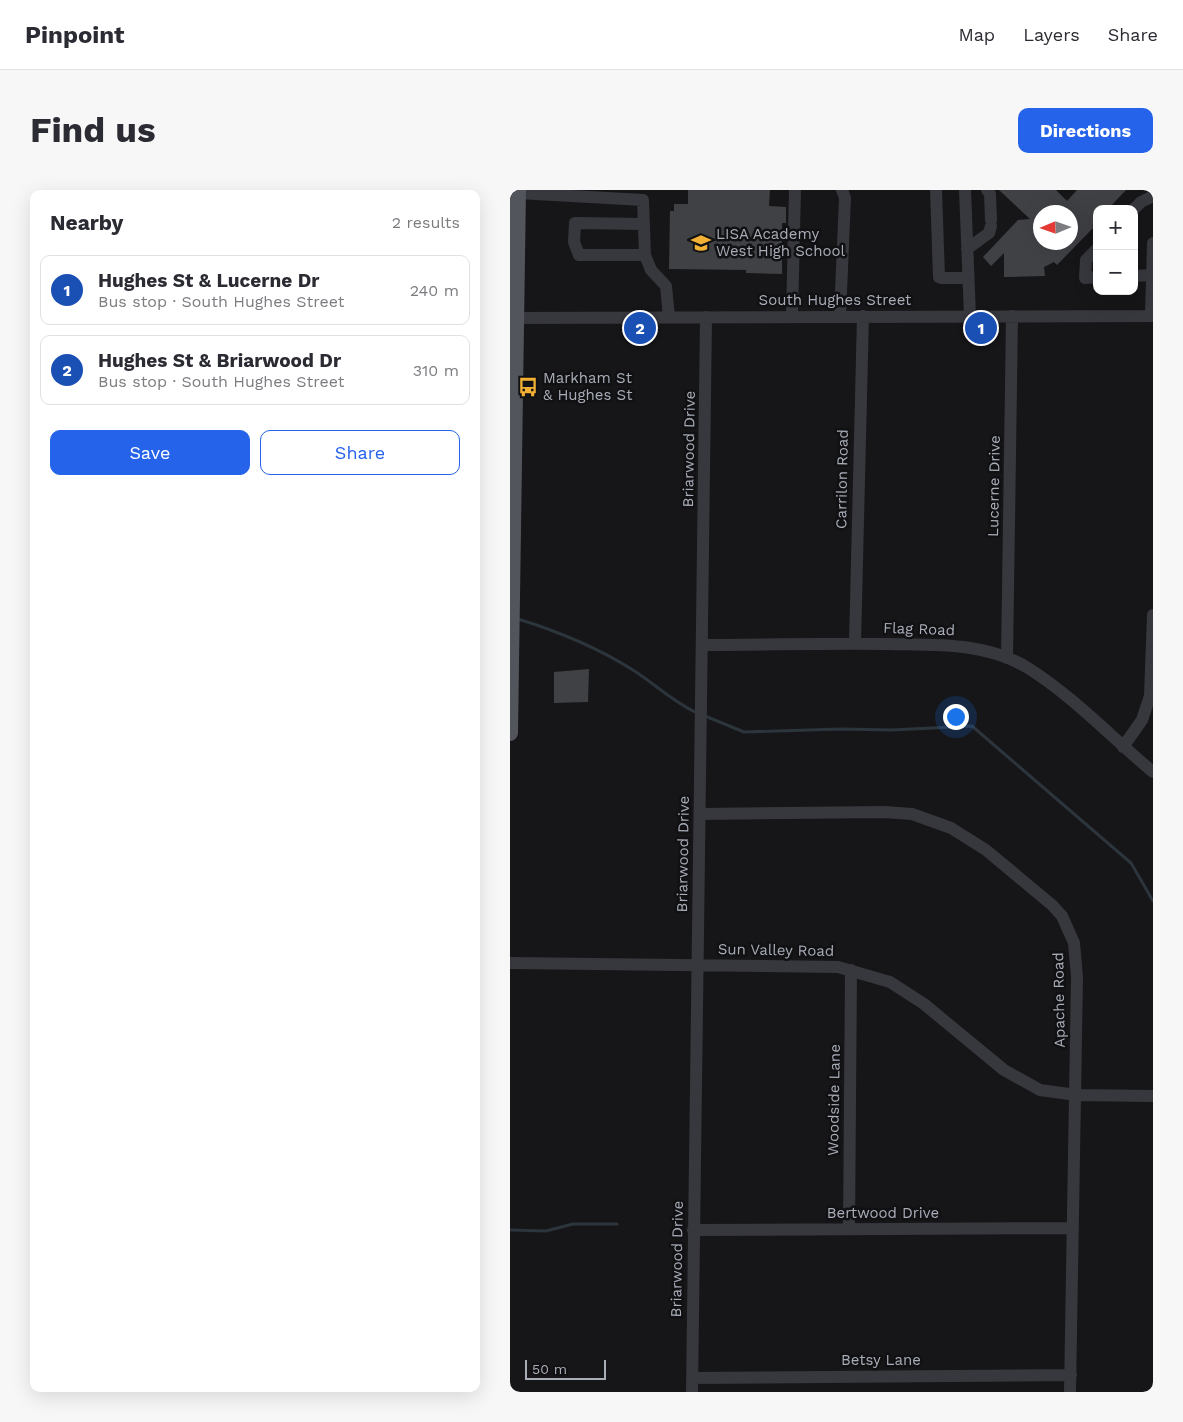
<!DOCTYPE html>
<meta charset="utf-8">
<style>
body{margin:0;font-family:"Work Sans",sans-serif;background:#f7f7f7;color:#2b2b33}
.controls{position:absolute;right:15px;top:15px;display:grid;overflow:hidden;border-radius:10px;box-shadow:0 5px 20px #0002}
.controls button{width:45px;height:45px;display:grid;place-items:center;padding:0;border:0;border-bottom:1px solid #e1e1e2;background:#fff;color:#2b2b33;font:25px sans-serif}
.compass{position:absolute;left:523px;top:15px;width:45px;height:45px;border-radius:50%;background:#fff;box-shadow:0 5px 20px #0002;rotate:268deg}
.scale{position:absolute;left:15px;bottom:12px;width:81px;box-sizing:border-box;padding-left:5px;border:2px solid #a8adb8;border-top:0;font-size:14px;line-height:18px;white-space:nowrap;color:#a8adb8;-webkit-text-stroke:4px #111113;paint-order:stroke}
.you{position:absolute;left:445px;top:526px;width:18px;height:18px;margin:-12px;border:4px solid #fff;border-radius:50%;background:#1a73e8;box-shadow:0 0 0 8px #1a73e833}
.badge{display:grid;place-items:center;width:32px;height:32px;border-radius:50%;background:#2563eb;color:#fff;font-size:16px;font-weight:700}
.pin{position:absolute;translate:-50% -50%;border:2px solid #fff;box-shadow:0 1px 5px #0006}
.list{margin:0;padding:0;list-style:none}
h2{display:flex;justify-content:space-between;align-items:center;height:65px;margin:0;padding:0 20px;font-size:21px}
h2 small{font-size:16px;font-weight:400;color:#7c7c81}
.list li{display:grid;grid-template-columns:32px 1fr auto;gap:15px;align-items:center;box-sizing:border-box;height:70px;margin:0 10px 10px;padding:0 10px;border:1px solid #e1e1e2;border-radius:10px}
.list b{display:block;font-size:19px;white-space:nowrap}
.list p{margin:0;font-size:16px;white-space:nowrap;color:#7c7c81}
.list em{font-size:16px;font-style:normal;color:#7c7c81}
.actions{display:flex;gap:10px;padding:15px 20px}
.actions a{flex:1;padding:11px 0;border:1px solid #2563eb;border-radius:10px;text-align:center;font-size:18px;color:#2563eb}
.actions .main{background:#2563eb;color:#fff}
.map{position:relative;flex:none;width:643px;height:1202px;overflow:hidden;border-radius:10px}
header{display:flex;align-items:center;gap:30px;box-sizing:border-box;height:70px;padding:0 25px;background:#fff;border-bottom:1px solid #e1e1e2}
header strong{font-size:24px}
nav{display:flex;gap:28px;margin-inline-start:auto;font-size:18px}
.intro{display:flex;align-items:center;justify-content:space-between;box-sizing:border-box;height:120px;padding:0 30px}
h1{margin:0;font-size:35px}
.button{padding:12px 22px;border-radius:10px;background:#2563eb;color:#fff;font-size:18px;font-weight:700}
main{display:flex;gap:30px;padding:0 30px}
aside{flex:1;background:#fff;border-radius:10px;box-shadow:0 5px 20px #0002}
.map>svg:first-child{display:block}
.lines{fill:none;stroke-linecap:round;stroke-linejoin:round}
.stream{stroke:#2c353c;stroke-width:3}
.building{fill:#404145;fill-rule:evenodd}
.minor{stroke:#37383d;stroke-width:12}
.major{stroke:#53555c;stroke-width:16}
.labels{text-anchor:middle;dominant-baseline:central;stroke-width:5;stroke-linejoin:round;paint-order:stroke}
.poi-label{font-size:15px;fill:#a8adb8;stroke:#111113;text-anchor:start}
.street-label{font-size:15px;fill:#a8adb8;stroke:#111113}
</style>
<header>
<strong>Pinpoint</strong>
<nav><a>Map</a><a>Layers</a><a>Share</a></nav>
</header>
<div class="intro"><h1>Find us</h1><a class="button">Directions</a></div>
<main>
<aside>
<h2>Nearby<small>2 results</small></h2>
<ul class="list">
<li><span class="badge" style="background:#1a4fb4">1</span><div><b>Hughes St &amp; Lucerne Dr</b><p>Bus stop · South Hughes Street</p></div><em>240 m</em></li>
<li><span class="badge" style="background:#1a4fb4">2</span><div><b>Hughes St &amp; Briarwood Dr</b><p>Bus stop · South Hughes Street</p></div><em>310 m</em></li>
</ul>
<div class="actions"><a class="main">Save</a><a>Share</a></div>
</aside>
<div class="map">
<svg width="643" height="1202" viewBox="0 0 643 1202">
<rect width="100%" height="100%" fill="#161618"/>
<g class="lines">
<path class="stream" d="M8,429C47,441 88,458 123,480C145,494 163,512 187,523
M195,526L234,542L330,539L382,540L462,536L621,673L643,711
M0,1040L36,1041L63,1034H107"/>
</g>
<path class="building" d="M178,0H260L259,16L276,17V33H272V84L236,83V80L159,79L160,21H164V14H178Z
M489,0H546L557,11L567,0H616L598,19H587V31L582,36L584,37L547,75L544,72L534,77L535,86L494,87V63L481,76L473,67L508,30L520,29ZM530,22H560V52H530Z
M79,479L78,512L44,513V482Z"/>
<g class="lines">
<path class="minor" d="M426,0L429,87L432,88H458
M455,0L460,126
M477,0L480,4L481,30
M8,3L133,10L135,65L141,80L156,96L159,127
M624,19L631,12L643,6
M134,34L65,33L64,52L69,65H135
M457,59L479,43L481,36
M587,59L576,70L575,88L587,87
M624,86L641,85
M282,125L285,0
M330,126L335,8L332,0
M641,126L643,53
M0,128L643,126
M345,453L353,126
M192,455C254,455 316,453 378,454C425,455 476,452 518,478C564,507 602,548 643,582
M497,468L502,126
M613,557L632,530L640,506L643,425
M190,624L374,622L402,624L441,638L476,660L542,715L552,726L564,753L567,787L560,1202
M0,773L328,777L380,792L414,814L494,880L530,900L566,905L643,906
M339,1039L341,780
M183,1040L563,1038
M182,1188L561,1185
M182,1202L196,127"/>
<path class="major" d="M0,543L8,0"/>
</g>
<defs>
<symbol id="school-bare" viewBox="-9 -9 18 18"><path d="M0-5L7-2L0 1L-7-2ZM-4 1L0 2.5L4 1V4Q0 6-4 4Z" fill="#f2b134" stroke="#111113" stroke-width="2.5" paint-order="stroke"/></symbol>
<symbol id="bus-bare" viewBox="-9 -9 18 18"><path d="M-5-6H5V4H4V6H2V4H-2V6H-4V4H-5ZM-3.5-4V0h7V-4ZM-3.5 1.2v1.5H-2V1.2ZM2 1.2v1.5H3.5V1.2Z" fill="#f2b134" stroke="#111113" stroke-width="2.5" paint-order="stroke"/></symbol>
</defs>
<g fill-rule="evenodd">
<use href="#school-bare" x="177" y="39" width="28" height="28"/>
<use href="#bus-bare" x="4" y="183" width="28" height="28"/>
</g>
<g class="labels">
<g class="poi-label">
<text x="206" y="44">LISA Academy<tspan x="206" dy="17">West High School</tspan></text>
<text x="33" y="188">Markham St<tspan x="33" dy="17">&amp; Hughes St</tspan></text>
</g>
<g class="street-label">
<text x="325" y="110">South Hughes Street</text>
<text transform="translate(179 259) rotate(-89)">Briarwood Drive</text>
<text transform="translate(332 289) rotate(-89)">Carrilon Road</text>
<text transform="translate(484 296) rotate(-89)">Lucerne Drive</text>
<text transform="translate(409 439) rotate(2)">Flag Road</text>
<text transform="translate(173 664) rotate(-89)">Briarwood Drive</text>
<text transform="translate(266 760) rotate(1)">Sun Valley Road</text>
<text transform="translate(549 810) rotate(-91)">Apache Road</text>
<text transform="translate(324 910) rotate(-89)">Woodside Lane</text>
<text x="373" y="1023">Bertwood Drive</text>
<text transform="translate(167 1069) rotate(-89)">Briarwood Drive</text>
<text x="371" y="1170">Betsy Lane</text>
</g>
</g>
</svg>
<div class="controls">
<button>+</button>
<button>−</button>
</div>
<svg class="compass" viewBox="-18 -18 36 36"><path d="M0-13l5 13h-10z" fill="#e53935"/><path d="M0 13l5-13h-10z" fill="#7c7c81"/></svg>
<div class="scale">50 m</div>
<div class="you"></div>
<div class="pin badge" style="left:471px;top:138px;background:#1a4fb4">1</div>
<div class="pin badge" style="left:130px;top:138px;background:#1a4fb4">2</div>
</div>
</main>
